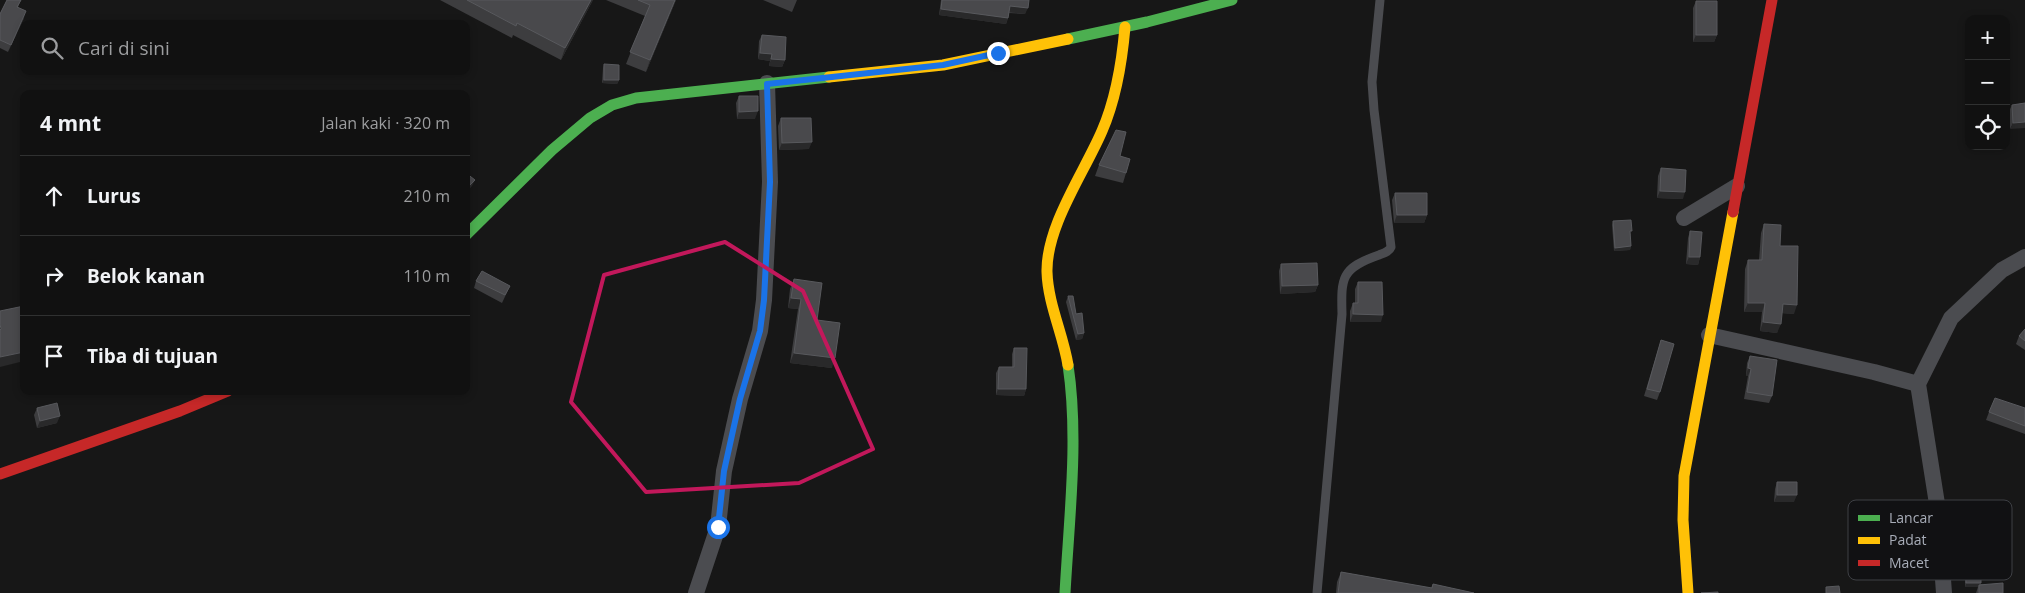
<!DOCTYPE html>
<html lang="id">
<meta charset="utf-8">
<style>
body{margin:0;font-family:"Open Sans",sans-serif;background:#1e1f1f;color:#f1f3f6}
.controls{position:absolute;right:15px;top:15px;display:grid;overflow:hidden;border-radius:10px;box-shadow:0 2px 8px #0003}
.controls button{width:45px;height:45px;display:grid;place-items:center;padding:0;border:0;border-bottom:1px solid #303131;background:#111;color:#f1f3f6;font:25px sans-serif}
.stop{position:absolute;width:15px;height:15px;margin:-11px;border:4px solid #1a73e8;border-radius:50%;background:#fff}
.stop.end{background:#1a73e8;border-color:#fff;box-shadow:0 1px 5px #0008}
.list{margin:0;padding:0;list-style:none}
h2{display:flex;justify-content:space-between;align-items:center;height:65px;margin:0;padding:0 20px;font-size:21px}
h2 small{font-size:16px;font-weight:400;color:#9c9d9f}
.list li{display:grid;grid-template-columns:32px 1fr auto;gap:15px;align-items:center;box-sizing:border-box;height:80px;padding:0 20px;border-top:1px solid #303131}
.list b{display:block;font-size:19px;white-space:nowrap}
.list em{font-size:16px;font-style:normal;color:#9c9d9f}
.icon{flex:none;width:28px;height:28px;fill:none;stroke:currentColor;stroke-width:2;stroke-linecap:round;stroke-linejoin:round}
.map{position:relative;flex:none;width:2025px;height:593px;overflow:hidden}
.search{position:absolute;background:#111;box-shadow:0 2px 8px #0003;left:20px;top:20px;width:450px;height:55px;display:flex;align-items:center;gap:12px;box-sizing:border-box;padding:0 18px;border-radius:10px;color:#9c9d9f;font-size:19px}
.panel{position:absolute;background:#111;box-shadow:0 2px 8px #0003;left:20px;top:90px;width:450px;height:305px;border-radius:10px}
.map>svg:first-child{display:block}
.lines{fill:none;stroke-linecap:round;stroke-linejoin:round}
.lane{stroke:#4b4c50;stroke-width:9}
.street{stroke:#4b4c50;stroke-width:16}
.fast{stroke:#4caf50;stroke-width:11}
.slow{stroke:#ffc107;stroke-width:11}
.jam{stroke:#c62828;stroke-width:11}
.wall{fill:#3d3d3f}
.shaded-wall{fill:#29292a}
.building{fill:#49494c;stroke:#58595d}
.route{stroke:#1a73e8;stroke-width:6}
.marked{fill:none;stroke:#c2185b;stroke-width:4;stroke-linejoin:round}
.key{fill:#111113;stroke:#3e4045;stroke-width:1}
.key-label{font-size:14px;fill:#a8adb8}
</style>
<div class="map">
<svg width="2025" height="593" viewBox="0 0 2025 593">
<rect width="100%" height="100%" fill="#171717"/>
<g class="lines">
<path class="lane" d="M1317,593L1342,314C1341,278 1341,268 1379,255C1384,253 1389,252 1391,247L1374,110L1372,82L1380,0"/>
<path class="street" d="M1684,218L1737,186
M1709,335L1874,372L1918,384L1951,318L2002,270L2025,257
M1918,384L1938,510L1944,593
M696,593L718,527L724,471L740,399L760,331L764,300L770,182L767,83"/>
<path class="fast" d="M1068,39L1147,22L1232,0
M466,235L552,150L590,118L612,105L636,98L829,77
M1065,593C1069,519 1079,438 1068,365"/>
<path class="slow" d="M829,77L943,65L1068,39
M1068,365C1063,334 1048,304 1047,272C1046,226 1084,173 1102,131C1116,99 1122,62 1125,27
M1688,593L1683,520L1684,476L1733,212"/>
<path class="jam" d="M1733,212L1772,0
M0,474L180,411L228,391"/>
</g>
<path class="wall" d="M7,0H21L18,7L24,18L8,52L0,48V14Z
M440,0H593L561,60L513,35L512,38Z
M606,0H676L646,72L626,64L645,16Z
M763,0H797L792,12Z
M941,0H1029L1025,14L1009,13L1008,18L1006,24L939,15Z
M1696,1L1717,35L1714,42H1693V8Z
M762,35L785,60L782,67L769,66L770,61L758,59L759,41Z
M604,64L619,80L617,84L602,83L603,68Z
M739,96L755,119H737L736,103Z
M2025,103L2010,129L2009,111L2012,105Z
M781,118L809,149L779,150L778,126Z
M1120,156L1126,173L1123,183L1095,176L1099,165Z
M1661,168L1683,199L1657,198L1658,176Z
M1395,193L1427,215L1424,223H1394L1392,200Z
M1613,221L1631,235H1630L1631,246L1630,250L1614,251L1612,225Z
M1764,224L1780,246L1794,314L1782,313L1777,333L1760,331L1762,312H1744L1745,269L1748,260H1759L1761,233Z
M1690,231L1700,257L1698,265L1686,264L1688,238Z
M1281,264L1318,285L1315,292L1280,294L1279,271Z
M794,279L817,320L832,368L790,363L798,309L788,308L790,289Z
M476,281L510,286L502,303L474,288Z
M1358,282L1381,322H1350V311L1353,303H1355V289Z
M1068,296L1084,333L1082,339L1076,340L1066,302Z
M2025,329V350L2016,344L2019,336Z
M1661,340L1660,392L1657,400L1644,396Z
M1014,348L1026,389L1024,396L996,395V373L999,367H1012V354Z
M1750,356L1772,396L1769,403L1744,399L1748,376H1746L1747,363Z
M37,408L57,423L37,428L34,415Z
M2025,408V434L1986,420L1989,412Z
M1777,482L1794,502H1774L1775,489Z
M1966,571L1981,584L2003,593H1976L1978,587H1965V574Z
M1341,572L1431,588L1433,584L1474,593H1336L1337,582Z"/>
<path class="shaded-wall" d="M591,0H593L561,60L565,48Z
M675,0H676L646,72L650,60Z
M1010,6L1028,8L1025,14L1007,12Z
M941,9L1008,18L1006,24L939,15Z
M26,11L24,18L8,52L11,45Z
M1696,35H1717L1714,42H1693Z
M760,53L772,54L770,61L758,59Z
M771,59L785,60L782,67L769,66Z
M604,80H619L617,84L602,83Z
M758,111L755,119H737L739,112Z
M2025,122V128L2010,129L2013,123Z
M812,142L809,149L779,150L782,143Z
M475,180L472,186L466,193L467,188Z
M1660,191L1685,192L1683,199L1657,198Z
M1397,215H1427L1424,223H1394Z
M1631,246L1630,250L1614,251L1615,248Z
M1689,257H1700L1698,265L1686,264Z
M1318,285L1315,292L1280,294L1282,286Z
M791,298L801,299L798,309L788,308Z
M1748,303H1765L1762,312H1744Z
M1783,304L1797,305L1794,314L1780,313Z
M1353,314L1383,315L1381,322H1350Z
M1763,322L1781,324L1777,333L1760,331Z
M1084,333L1082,339L1076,340L1078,334Z
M24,352V361L0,367V357Z
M794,353L835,358L832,368L790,363Z
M1748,368L1751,369L1748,376H1746Z
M998,389H1026L1024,396L996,395Z
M60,416L57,423L37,428L40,421Z
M1777,495H1797L1794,502H1774Z
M1966,583H1981L1980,587L1979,585L1978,587H1965Z"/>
<path class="building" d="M7,0H21L17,7L26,11L11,45L0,40V14Z
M467,0H591L565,48L517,23L516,26Z
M638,0H675L650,60L630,52L650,5Z
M942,0H1029L1028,8L1010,6L1008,18L941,9Z
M1696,1H1717V35H1696Z
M762,35L786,37L785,60L771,59L772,54L760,53Z
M604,64L619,65V80H604Z
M739,96H758V111L739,112Z
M2025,103V122L2013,123L2012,105Z
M781,118H811L812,142L782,143Z
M1116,130L1126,132L1120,156L1130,159L1126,173L1099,165Z
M1661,168L1686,170L1685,192L1660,191Z
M466,173L475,180L467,188L466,187Z
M1395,193H1427V215H1397Z
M1631,220L1632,231H1630L1631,246L1615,248L1613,221Z
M1764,224L1781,225L1780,246H1798L1797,305L1783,304L1781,324L1763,322L1765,303H1748V260H1762Z
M1690,231L1702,232L1700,257H1689Z
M1317,263L1318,285L1282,286L1281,264Z
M482,271L510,286L505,295L476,281Z
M794,279L822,283L817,320L840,323L835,358L794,353L801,299L791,298Z
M1358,282H1382L1383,315L1353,314V303H1358Z
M1068,296H1073L1076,314L1082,313L1084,333L1078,334Z
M24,306V352L0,357V330L1,329L0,324V311Z
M2025,329V341L2019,336Z
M1661,340L1674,344L1660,392L1647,389Z
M1014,348H1027L1026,389H998L999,367H1014Z
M1750,356L1777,360L1772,396L1747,392L1751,369L1748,368Z
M1995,398L2025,408V426L1989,412Z
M57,403L60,416L40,421L37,408Z
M1777,482H1797V495H1777Z
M1966,571H1981V583H1966Z
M1341,572L1432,588L1433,584L1474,593H1338Z
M2003,583V593H1979V585Z
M1839,586L1840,593H1826V587Z
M1718,592V593H1701Z"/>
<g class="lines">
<path class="route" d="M718,527L724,471L740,399L760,331L764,300L770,182L767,84L943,65L998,53"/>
</g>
<path class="marked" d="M725,242L803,291L873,449L799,483L646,492L571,402L604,275Z"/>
<rect x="1848" y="500" width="164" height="80" rx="8" class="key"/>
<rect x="1858" y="515" width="22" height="6" fill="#4caf50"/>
<rect x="1858" y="537" width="22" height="7" fill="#ffc107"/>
<rect x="1858" y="560" width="22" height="6" fill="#c62828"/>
<g class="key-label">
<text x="1889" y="523">Lancar</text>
<text x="1889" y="545">Padat</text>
<text x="1889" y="568">Macet</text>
</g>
</svg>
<div class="controls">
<button>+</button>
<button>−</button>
<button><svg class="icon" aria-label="locate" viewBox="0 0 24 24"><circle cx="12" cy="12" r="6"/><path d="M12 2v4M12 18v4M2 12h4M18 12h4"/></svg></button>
</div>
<div class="stop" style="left:718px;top:527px"></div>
<div class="stop end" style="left:998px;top:53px"></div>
<div class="search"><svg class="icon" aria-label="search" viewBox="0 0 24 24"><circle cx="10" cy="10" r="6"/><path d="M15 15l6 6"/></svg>Cari di sini</div>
<section class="panel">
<h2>4 mnt<small>Jalan kaki · 320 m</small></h2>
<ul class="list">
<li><svg class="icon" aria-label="ahead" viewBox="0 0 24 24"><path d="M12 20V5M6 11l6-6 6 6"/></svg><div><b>Lurus</b></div><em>210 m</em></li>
<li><svg class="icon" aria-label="right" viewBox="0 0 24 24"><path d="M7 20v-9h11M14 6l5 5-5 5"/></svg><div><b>Belok kanan</b></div><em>110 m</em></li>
<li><svg class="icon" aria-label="arrive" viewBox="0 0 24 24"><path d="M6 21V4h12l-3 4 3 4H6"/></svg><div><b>Tiba di tujuan</b></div></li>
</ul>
</section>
</div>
